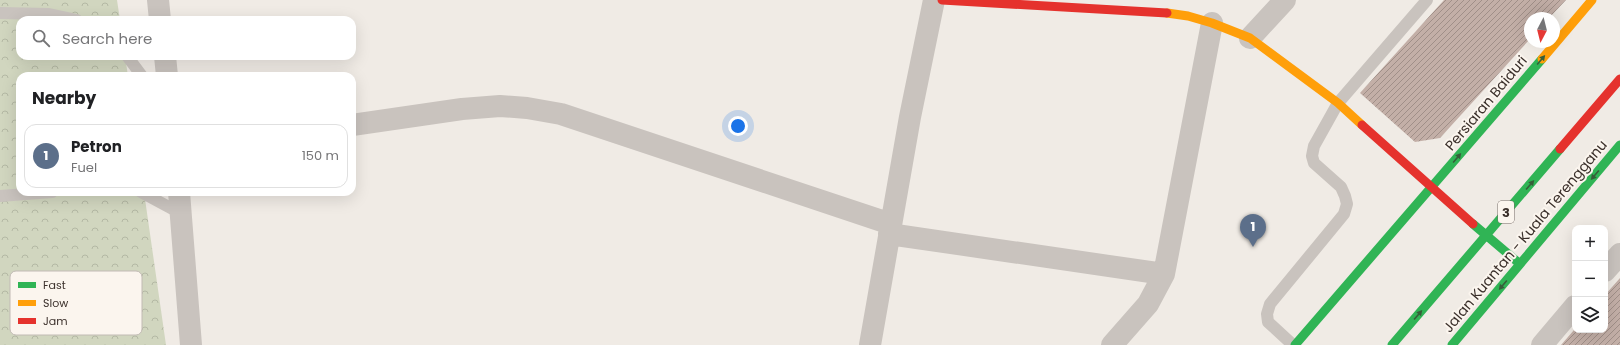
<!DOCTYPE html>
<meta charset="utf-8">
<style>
body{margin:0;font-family:Poppins,sans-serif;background:#f6f6f6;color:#202124}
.controls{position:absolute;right:12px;bottom:12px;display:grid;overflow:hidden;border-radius:8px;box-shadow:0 4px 16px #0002}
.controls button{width:36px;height:36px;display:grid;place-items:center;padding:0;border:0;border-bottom:1px solid #e0e0e0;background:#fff;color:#202124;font:20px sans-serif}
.compass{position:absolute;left:1524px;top:12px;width:36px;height:36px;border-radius:50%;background:#fff;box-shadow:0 4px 16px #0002;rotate:187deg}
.you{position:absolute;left:738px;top:126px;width:14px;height:14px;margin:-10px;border:3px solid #fff;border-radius:50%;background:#1a73e8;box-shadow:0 0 0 6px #1a73e833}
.badge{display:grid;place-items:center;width:26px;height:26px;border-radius:50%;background:#d93025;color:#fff;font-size:13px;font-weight:700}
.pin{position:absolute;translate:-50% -33px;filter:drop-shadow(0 1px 2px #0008)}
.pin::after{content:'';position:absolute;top:21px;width:14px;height:12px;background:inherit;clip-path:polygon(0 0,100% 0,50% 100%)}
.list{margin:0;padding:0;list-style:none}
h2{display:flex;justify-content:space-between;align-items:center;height:52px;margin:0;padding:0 16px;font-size:17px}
h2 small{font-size:13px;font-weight:400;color:#757577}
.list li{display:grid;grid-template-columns:26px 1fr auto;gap:12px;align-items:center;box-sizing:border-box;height:64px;margin:0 8px 8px;padding:0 8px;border:1px solid #e0e0e0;border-radius:12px}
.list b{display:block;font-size:15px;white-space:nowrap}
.list p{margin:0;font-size:13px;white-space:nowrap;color:#757577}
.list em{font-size:13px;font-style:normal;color:#757577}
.icon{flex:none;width:22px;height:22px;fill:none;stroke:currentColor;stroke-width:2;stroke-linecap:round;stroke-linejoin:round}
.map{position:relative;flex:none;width:1620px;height:345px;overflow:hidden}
.search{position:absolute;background:#fff;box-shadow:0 4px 16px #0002;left:16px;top:16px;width:340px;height:44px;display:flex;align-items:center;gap:10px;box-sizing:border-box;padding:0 14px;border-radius:12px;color:#757577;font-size:15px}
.panel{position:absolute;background:#fff;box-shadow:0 4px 16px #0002;left:16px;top:72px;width:340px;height:124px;border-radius:12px}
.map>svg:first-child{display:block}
.park{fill:url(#park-crowns)}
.building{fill:url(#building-hatch)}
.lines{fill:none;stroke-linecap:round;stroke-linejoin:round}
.lane{stroke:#c9c3be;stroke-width:12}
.street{stroke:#c9c3be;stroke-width:22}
.fast{stroke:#30b455;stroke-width:9}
.slow{stroke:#ff9f0a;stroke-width:9}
.jam{stroke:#e5322d;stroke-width:9}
.oneway{fill:#375e3a}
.labels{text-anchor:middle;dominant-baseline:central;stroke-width:4;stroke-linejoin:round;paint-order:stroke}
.shield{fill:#fbf5ee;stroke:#756b66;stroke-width:1}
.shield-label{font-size:13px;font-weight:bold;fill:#3b302b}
.street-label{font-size:14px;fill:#3b302b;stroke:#fbf5ee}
.key{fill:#fbf5ee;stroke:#c1bab4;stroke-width:1}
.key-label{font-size:11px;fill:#3b302b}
</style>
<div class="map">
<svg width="1620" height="345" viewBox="0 0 1620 345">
<defs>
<pattern id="park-crowns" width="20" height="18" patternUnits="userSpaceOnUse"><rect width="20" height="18" fill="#d1d6bf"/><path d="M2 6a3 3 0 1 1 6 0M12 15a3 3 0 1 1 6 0" fill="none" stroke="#b4b8a4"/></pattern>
<pattern id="building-hatch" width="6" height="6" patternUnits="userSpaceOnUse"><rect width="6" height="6" fill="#c3afa7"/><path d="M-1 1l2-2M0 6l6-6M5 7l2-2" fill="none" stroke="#a08f88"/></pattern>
</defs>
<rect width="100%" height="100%" fill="#f0ebe5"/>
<path class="park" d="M0,0H117L120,20H20V56H125L128,76H20V192H144L166,345H0Z"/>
<path class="building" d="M1444,0H1566L1549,18H1530V39L1440,138L1415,142L1360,93Z
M1620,278V345H1561L1574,330H1605V295Z"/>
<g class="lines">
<path class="lane" d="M0,13L49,14L77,20
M127,56L142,76
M141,192L180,213
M0,196L52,192
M1293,345L1268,322L1267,314L1270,304L1344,214L1347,204L1345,196L1341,187L1314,163L1312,156L1314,146L1338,103L1427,0"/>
<path class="street" d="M158,0L160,20
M1250,38L1285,0
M165,56L167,76
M352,125L462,109L500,106L527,108L561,114L891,224
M179,192L191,345
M889,234L1164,274
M1605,271L1620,254
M870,345L910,117L934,0
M1112,345L1148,304L1164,274L1212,23
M1542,345L1575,306"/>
<path class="fast" d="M1473,224L1520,264
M1295,345L1542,59
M1392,345L1560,149
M1452,345L1620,145"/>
<path class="slow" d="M1167,13L1188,16L1212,23L1250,38L1338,103L1362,125
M1542,59L1592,0"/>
<path class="jam" d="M942,0L1167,13
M1362,125L1473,224
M1560,149L1620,79"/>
</g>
<defs><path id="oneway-solid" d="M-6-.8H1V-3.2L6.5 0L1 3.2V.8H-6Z"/></defs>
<g class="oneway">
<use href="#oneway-solid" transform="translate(1541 60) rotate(-50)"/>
<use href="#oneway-solid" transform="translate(1457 158) rotate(-50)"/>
<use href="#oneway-solid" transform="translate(1595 175) rotate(130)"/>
<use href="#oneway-solid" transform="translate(1530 185) rotate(-49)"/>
<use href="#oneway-solid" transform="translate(1503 285) rotate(130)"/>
<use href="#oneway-solid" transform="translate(1418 315) rotate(-49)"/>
</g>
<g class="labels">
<rect class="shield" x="1498" y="201" width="16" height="22" rx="3"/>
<g class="shield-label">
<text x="1506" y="212">3</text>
</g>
<g class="street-label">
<text transform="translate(1486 103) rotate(-50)">Persiaran Baiduri</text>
<text transform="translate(1525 236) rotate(-50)">Jalan Kuantan - Kuala Terengganu</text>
</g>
</g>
<rect x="10" y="271" width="132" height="64" rx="6" class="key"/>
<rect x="18" y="282" width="18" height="6" fill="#30b455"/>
<rect x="18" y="300" width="18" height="6" fill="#ff9f0a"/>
<rect x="18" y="318" width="18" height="6" fill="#e5322d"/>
<g class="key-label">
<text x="43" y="289">Fast</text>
<text x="43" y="307">Slow</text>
<text x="43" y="325">Jam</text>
</g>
</svg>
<div class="controls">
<button>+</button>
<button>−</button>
<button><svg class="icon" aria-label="layers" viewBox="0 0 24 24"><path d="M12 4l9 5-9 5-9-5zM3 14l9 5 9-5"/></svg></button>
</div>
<svg class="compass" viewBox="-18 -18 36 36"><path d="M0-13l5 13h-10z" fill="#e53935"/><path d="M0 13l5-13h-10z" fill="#757577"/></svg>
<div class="you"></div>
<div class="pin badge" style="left:1253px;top:247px;background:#5c6f8a">1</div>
<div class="search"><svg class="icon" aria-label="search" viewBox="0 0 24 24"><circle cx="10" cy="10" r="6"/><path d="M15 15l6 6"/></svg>Search here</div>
<section class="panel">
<h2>Nearby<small></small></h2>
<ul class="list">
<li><span class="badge" style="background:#5c6f8a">1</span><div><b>Petron</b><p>Fuel</p></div><em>150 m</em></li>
</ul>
</section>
</div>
